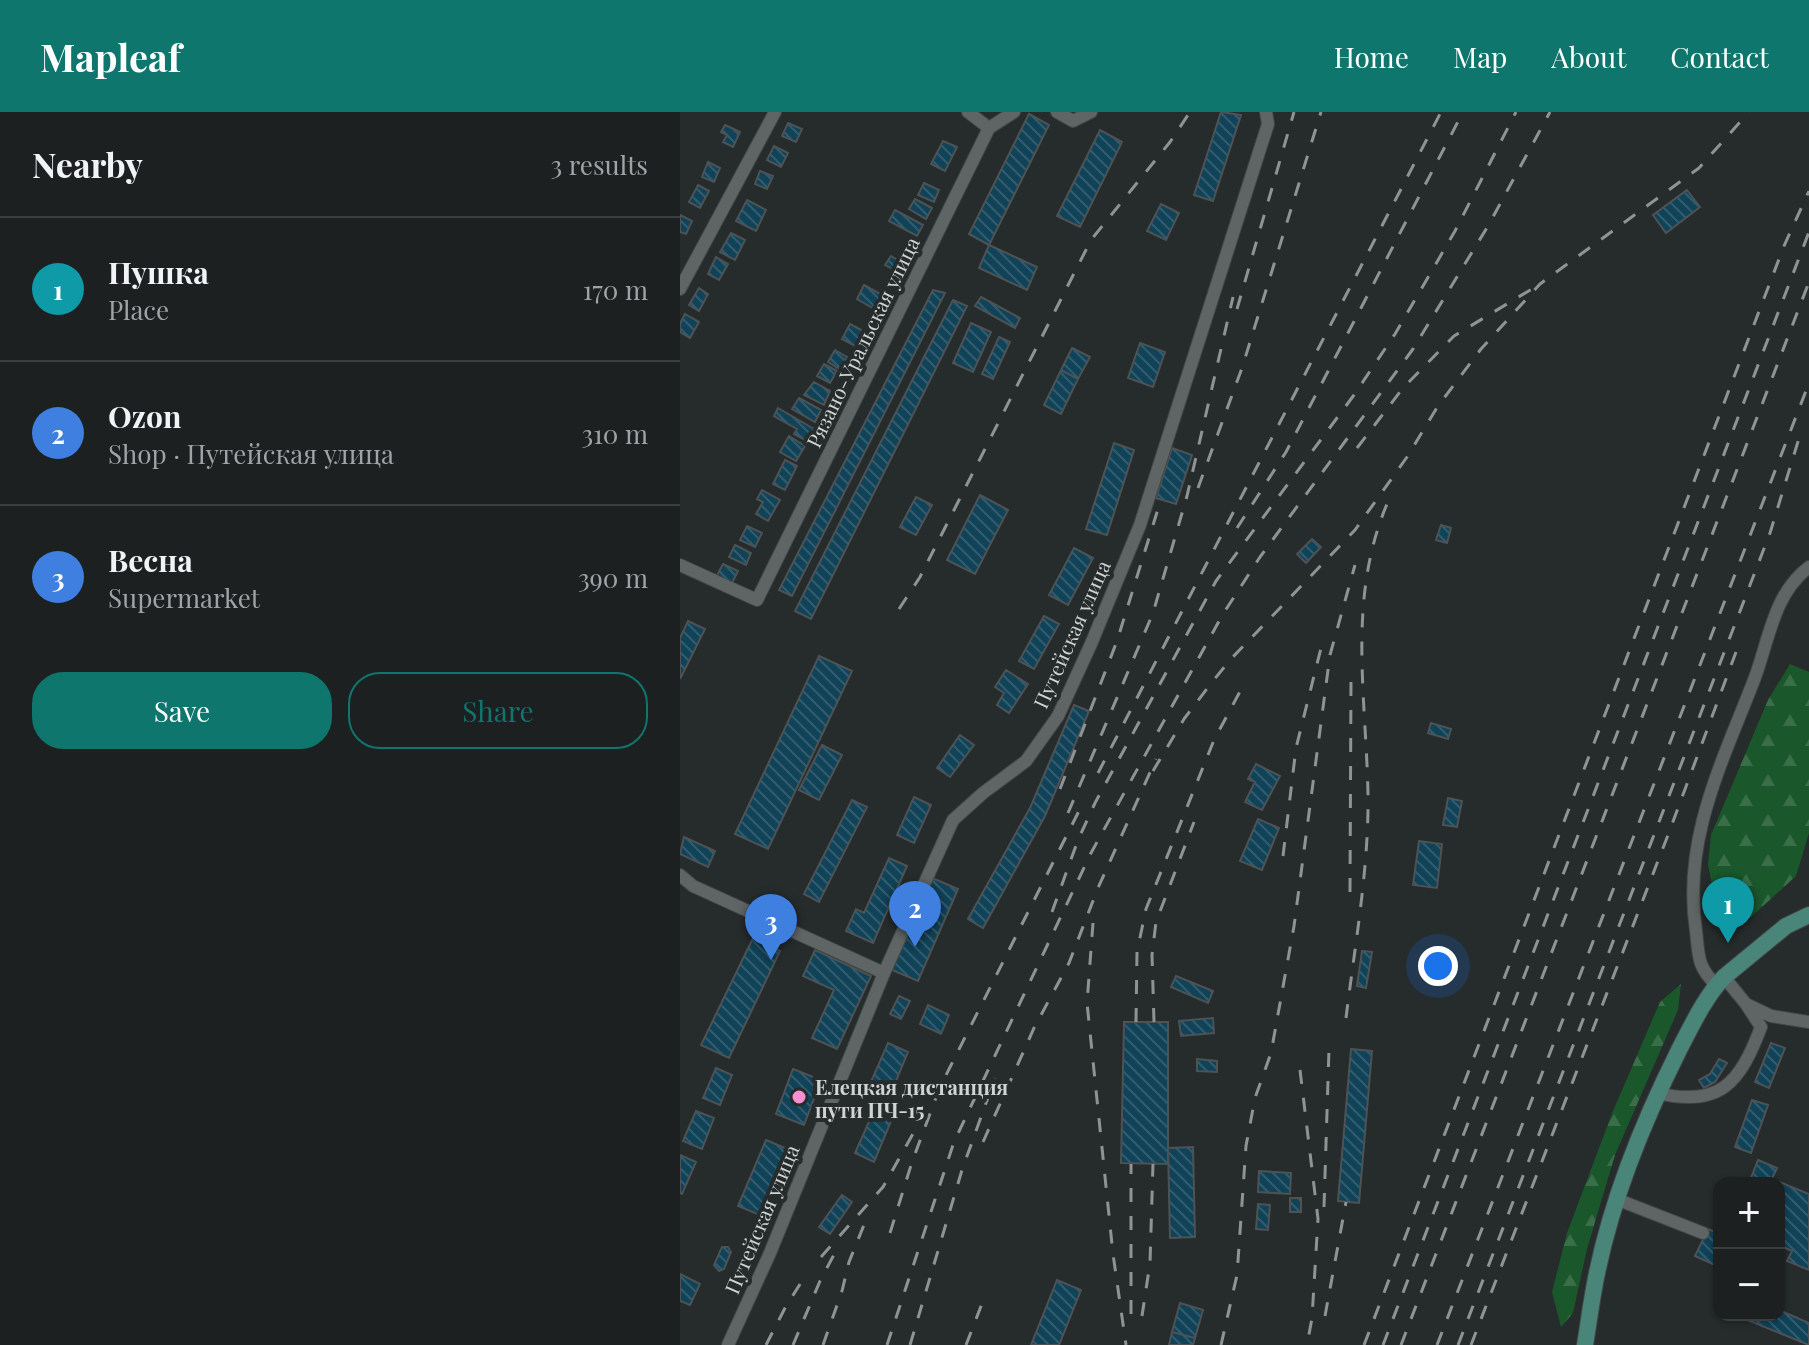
<!DOCTYPE html>
<meta charset="utf-8">
<style>
body{margin:0;font-family:"Playfair Display",serif;background:#25282a;color:#f1f3f6}
.controls{position:absolute;right:24px;bottom:24px;display:grid;overflow:hidden;border-radius:16px;box-shadow:0 2px 6px #0004}
.controls button{width:72px;height:72px;display:grid;place-items:center;padding:0;border:0;border-bottom:2px solid #3a3e3f;background:#1c2021;color:#f1f3f6;font:40px sans-serif}
.you{position:absolute;left:758px;top:854px;width:28px;height:28px;margin:-20px;border:6px solid #fff;border-radius:50%;background:#1a73e8;box-shadow:0 0 0 12px #1a73e833}
.badge{display:grid;place-items:center;width:52px;height:52px;border-radius:50%;background:#0f766e;color:#fff;font-size:26px;font-weight:700}
.pin{position:absolute;translate:-50% -66px;filter:drop-shadow(0 2px 4px #0008)}
.pin::after{content:'';position:absolute;top:42px;width:28px;height:24px;background:inherit;clip-path:polygon(0 0,100% 0,50% 100%)}
.list{margin:0;padding:0;list-style:none}
h2{display:flex;justify-content:space-between;align-items:center;height:104px;margin:0;padding:0 32px;font-size:34px}
h2 small{font-size:26px;font-weight:400;color:#a0a3a5}
.list li{display:grid;grid-template-columns:52px 1fr auto;gap:24px;align-items:center;box-sizing:border-box;height:144px;padding:0 32px;border-top:2px solid #3a3e3f}
.list b{display:block;font-size:30px;white-space:nowrap}
.list p{margin:0;font-size:26px;white-space:nowrap;color:#a0a3a5}
.list em{font-size:26px;font-style:normal;color:#a0a3a5}
.actions{display:flex;gap:16px;padding:24px 32px}
.actions a{flex:1;padding:18px 0;border:2px solid #0f766e;border-radius:32px;text-align:center;font-size:28px;color:#0f766e}
.actions .main{background:#0f766e;color:#fff}
.map{position:relative;flex:none;width:1129px;height:1233px;overflow:hidden}
header{display:flex;align-items:center;gap:48px;box-sizing:border-box;height:112px;padding:0 40px;background:#0f766e;color:#fff}
header strong{font-size:38px}
nav{display:flex;gap:44px;margin-inline-start:auto;font-size:28px}
main{display:flex}
aside{flex:1;background:#1c2021}
.map>svg:first-child{display:block}
.forest{fill:url(#forest-firs)}
.building{fill:url(#building-back-hatch);stroke:#4d5255;stroke-width:2}
.lines{fill:none;stroke-linecap:round;stroke-linejoin:round}
.minor-casing{stroke:#414646;stroke-width:14}
.major-casing{stroke:#414646;stroke-width:18}
.minor{stroke:#5f6565;stroke-width:12}
.major{stroke:#4a8579;stroke-width:16}
.rail{stroke:#909394;stroke-width:3;stroke-dasharray:14 14;stroke-linecap:butt}
.poi-dot{fill:#f690d0;stroke:#262b2c;stroke-width:3}
.labels{text-anchor:middle;dominant-baseline:central;stroke-width:8;stroke-linejoin:round;paint-order:stroke}
.street-label{font-size:20px;fill:#d1d4d5;stroke:#262b2c}
.poi-label{font-size:20px;font-weight:bold;fill:#d1d4d5;stroke:#262b2c;text-anchor:start}
</style>
<header>
<strong>Mapleaf</strong>
<nav><a>Home</a><a>Map</a><a>About</a><a>Contact</a></nav>
</header>
<main>
<aside>
<h2>Nearby<small>3 results</small></h2>
<ul class="list">
<li><span class="badge" style="background:#0f9aa8">1</span><div><b>Пушка</b><p>Place</p></div><em>170 m</em></li>
<li><span class="badge" style="background:#3f7fe0">2</span><div><b>Ozon</b><p>Shop · Путейская улица</p></div><em>310 m</em></li>
<li><span class="badge" style="background:#3f7fe0">3</span><div><b>Весна</b><p>Supermarket</p></div><em>390 m</em></li>
</ul>
<div class="actions"><a class="main">Save</a><a>Share</a></div>
</aside>
<div class="map">
<svg width="1129" height="1233" viewBox="0 0 1129 1233">
<defs>
<pattern id="forest-firs" width="22" height="20" patternUnits="userSpaceOnUse" patternTransform="scale(2)"><rect width="22" height="20" fill="#1a572b"/><path d="M5 1l3.5 6h-7zM16 11l3.5 6h-7z" fill="#3a6e49"/></pattern>
<pattern id="building-back-hatch" width="6" height="6" patternUnits="userSpaceOnUse" patternTransform="scale(2)"><rect width="6" height="6" fill="#104258"/><path d="M-1 5l2 2M0 0l6 6M5-1l2 2" fill="none" stroke="#325c6f"/></pattern>
</defs>
<rect width="100%" height="100%" fill="#262b2c"/>
<path class="forest" d="M1110,552L1129,560V721L1116,764L1071,805L1036,794L1028,752L1031,723L1088,588Z
M1001,872L998,898L935,1043L907,1137L893,1201L881,1215L872,1180L887,1121L933,999L980,890Z"/>
<path class="building" d="M541,0L561,3L533,89L514,83Z
M349,2L369,13L309,133L289,122Z
M108,11L122,17L116,30L102,24Z
M45,13L60,20L53,35L43,30L47,23L41,20Z
M420,18L442,30L400,115L377,104Z
M263,29L277,35L265,59L251,52Z
M94,34L108,41L101,55L87,48Z
M28,50L40,56L34,70L22,65Z
M80,59L93,64L87,77L75,72Z
M244,71L259,78L254,90L238,83Z
M18,73L29,79L20,96L9,90Z
M1007,78L1020,95L986,121L973,103Z
M235,87L252,96L246,107L229,97Z
M67,88L86,98L76,119L56,109Z
M481,92L499,101L486,128L467,119Z
M215,98L243,113L237,124L209,109Z
M0,103L12,109L6,122L0,120Z
M51,121L65,128L55,148L40,140Z
M309,133L357,155L347,178L299,156Z
M211,144L221,150L216,159L205,153Z
M36,145L48,152L39,168L28,162Z
M184,173L204,184L196,198L177,187Z
M19,176L28,182L19,199L9,193Z
M253,178L265,181L112,484L99,478Z
M301,185L340,206L335,216L295,194Z
M273,188L287,194L131,507L115,499Z
M5,202L19,210L10,226L0,220V212Z
M291,211L311,220L293,260L273,251Z
M170,212L185,220L177,235L162,227Z
M319,225L330,230L313,267L302,262Z
M460,231L485,240L473,275L448,266Z
M392,236L410,245L398,267L381,258Z
M155,238L167,245L159,257L148,250Z
M144,252L157,259L150,271L137,264Z
M381,258L398,267L381,302L364,293Z
M134,270L150,279L144,293L124,283Z
M119,286L141,298L135,310L112,297Z
M98,296L134,317L127,329L114,322L117,317L94,304Z
M109,324L125,334L116,349L100,340Z
M434,331L454,338L427,423L406,417Z
M492,336L512,343L496,392L476,386Z
M105,348L117,354L105,378L93,372Z
M82,378L100,388L88,409L76,402L83,390L77,387Z
M300,383L328,398L295,462L267,448Z
M236,385L252,393L236,423L220,415Z
M761,413L771,416L767,431L756,428Z
M67,414L82,421L75,435L60,428Z
M632,427L641,435L626,451L617,442Z
M55,433L71,441L66,453L49,445Z
M394,436L413,446L388,493L369,483Z
M43,452L58,459L51,473L36,465Z
M364,504L379,512L354,557L339,549Z
M8,509L25,517L0,567V526Z
M139,544L172,559L88,737L55,722Z
M326,558L348,572L329,601L317,593L324,581L315,575Z
M394,593L409,599L365,704L303,816L288,807L350,696Z
M751,611L771,617L768,627L748,621Z
M280,623L294,633L270,665L257,656Z
M142,633L162,643L139,688L119,678Z
M576,652L600,664L582,698L565,690L575,670L568,667Z
M234,685L251,693L234,731L217,723Z
M768,686L782,689L777,715L763,713Z
M172,688L187,695L139,790L124,782Z
M578,707L599,716L582,758L560,749Z
M4,725L35,739L28,755L0,742Z
M739,729L762,732L757,776L733,773Z
M209,746L227,754L193,831L166,819L176,797L184,801Z
M252,766L278,777L238,869L212,858Z
M73,826L100,839L49,946L21,933Z
M135,838L191,864L157,937L132,926L154,878L123,864Z
M682,839L692,840L686,876L677,874Z
M496,864L533,879L528,891L491,875Z
M219,884L230,889L221,907L210,902Z
M248,893L269,903L261,922L240,912Z
M533,906L534,921L501,924L499,909Z
M444,910H488V1052L441,1051Z
M208,931L228,940L211,981L190,972Z
M1091,931L1105,936L1089,976L1075,970Z
M671,937L692,939L679,1091L658,1089Z
M517,947L537,949V960L517,959Z
M1039,947L1047,951L1035,970L1024,976L1019,968L1030,962Z
M36,956L52,963L40,993L23,986Z
M113,957L141,968L124,1013L96,1002Z
M1072,988L1088,993L1071,1041L1055,1035Z
M196,994L214,1002L194,1050L175,1041Z
M16,999L34,1006L22,1037L3,1029Z
M86,1028L110,1038L82,1104L58,1094Z
M513,1035L515,1125L490,1126L488,1036Z
M0,1043L16,1050L2,1082L0,1081Z
M1078,1048L1097,1056L1090,1071H1069Z
M579,1059L611,1061L610,1082L578,1080Z
M1092,1067L1129,1082V1158L1107,1149L1112,1139L1099,1133V1071H1090Z
M162,1083L172,1090L150,1122L139,1115Z
M610,1086H621V1100H610Z
M578,1092L590,1093L588,1118L576,1117Z
M1028,1117L1039,1122V1155L1015,1144Z
M42,1135H48L51,1140L44,1157L39,1159L34,1153Z
M0,1162L20,1172L10,1193L0,1189Z
M377,1168L401,1178L379,1233H351Z
M500,1191L523,1198L515,1226L492,1220Z
M1099,1198L1129,1211V1233L1055,1203H1099Z
M492,1220L515,1226L513,1233H489Z"/>
<g class="lines">
<defs>
<path id="minor" d="M288,0L309,16
M377,0L393,9L411,0
M0,177L95,0
M0,453L77,488L309,16L334,0
M0,763L13,774L204,861
M1044,865L1066,892L1091,904L1129,910
M1036,873C1017,854 1019,845 1016,819C1002,728 1042,651 1074,568C1089,529 1093,482 1129,455
M977,981C1040,996 1060,971 1081,915L1066,892
M936,1087L1023,1121
M48,1233L90,1141L204,861L273,708L303,681L346,649L378,604L411,532L460,413L588,12L586,0"/>
<path id="major" d="M905,1233C909,1209 912,1184 917,1161C933,1083 964,1008 999,938C1012,913 1025,885 1044,865L1106,814L1129,803"/>
</defs>
<use href="#minor" class="minor-casing"/>
<use href="#major" class="major-casing"/>
<use href="#minor" class="minor"/>
<use href="#major" class="major"/>
<path class="rail" d="M557,197L614,0
M677,336L723,276L774,224L860,172
M518,376L562,256L641,0
M557,416L606,340L783,0
M219,497L240,465L411,128L490,30L510,0
M473,659L504,607L529,574L550,548L675,418L727,345L758,294L801,237L860,172L1019,56L1069,0
M418,661L761,0
M380,677L437,529L478,397
M388,701L473,501L507,384L553,185
M603,744L616,636L642,532
M670,780L671,568
M372,800L398,728L415,691L536,469L674,283L715,222L775,119L836,0
M413,811L407,891L433,1142L446,1233
M666,906C675,832 689,756 688,682C686,580 666,480 711,383
M456,910L457,840L466,797L534,628L564,572
M474,910L472,843L476,810L514,710
M620,958L638,1107L632,1206L627,1233
M303,1030L354,916L389,851L418,776L476,647
M644,1095L649,937
M210,1121L232,1050L260,975L404,689
M141,1145L203,1075L234,1020
M451,1202V1052
M462,1204L470,1151L473,1052
M645,1204L666,1090
M86,1233L105,1196L127,1161
M113,1233L140,1169L157,1137
M143,1233L162,1179L169,1150L188,1103
M207,1233L274,1030L411,741L543,502L580,445L733,237L808,114L870,0
M230,1233L282,1058L315,966
M286,1233L303,1189
M541,1233L557,1163L566,1034L575,986L591,941L614,814L650,543L675,453
M684,1233L1104,134L1129,79
M703,1233L1129,120
M721,1233L1129,170
M757,1233L1129,271
M778,1233L1090,421L1120,323
M791,1233L988,723L1059,532"/>
</g>
<circle class="poi-dot" cx="119" cy="985" r="8"/>
<g class="labels">
<g class="street-label">
<text transform="translate(182 230) rotate(-64)">Рязано-Уральская улица</text>
<text transform="translate(391 522) rotate(-66)">Путейская улица</text>
<text transform="translate(81 1107) rotate(-67)">Путейская улица</text>
</g>
<g class="poi-label">
<text x="135" y="974">Елецкая дистанция<tspan x="135" dy="23">пути ПЧ-15</tspan></text>
</g>
</g>
</svg>
<div class="controls">
<button>+</button>
<button>−</button>
</div>
<div class="you"></div>
<div class="pin badge" style="left:1048px;top:831px;background:#0f9aa8">1</div>
<div class="pin badge" style="left:235px;top:835px;background:#3f7fe0">2</div>
<div class="pin badge" style="left:91px;top:848px;background:#3f7fe0">3</div>
</div>
</main>
